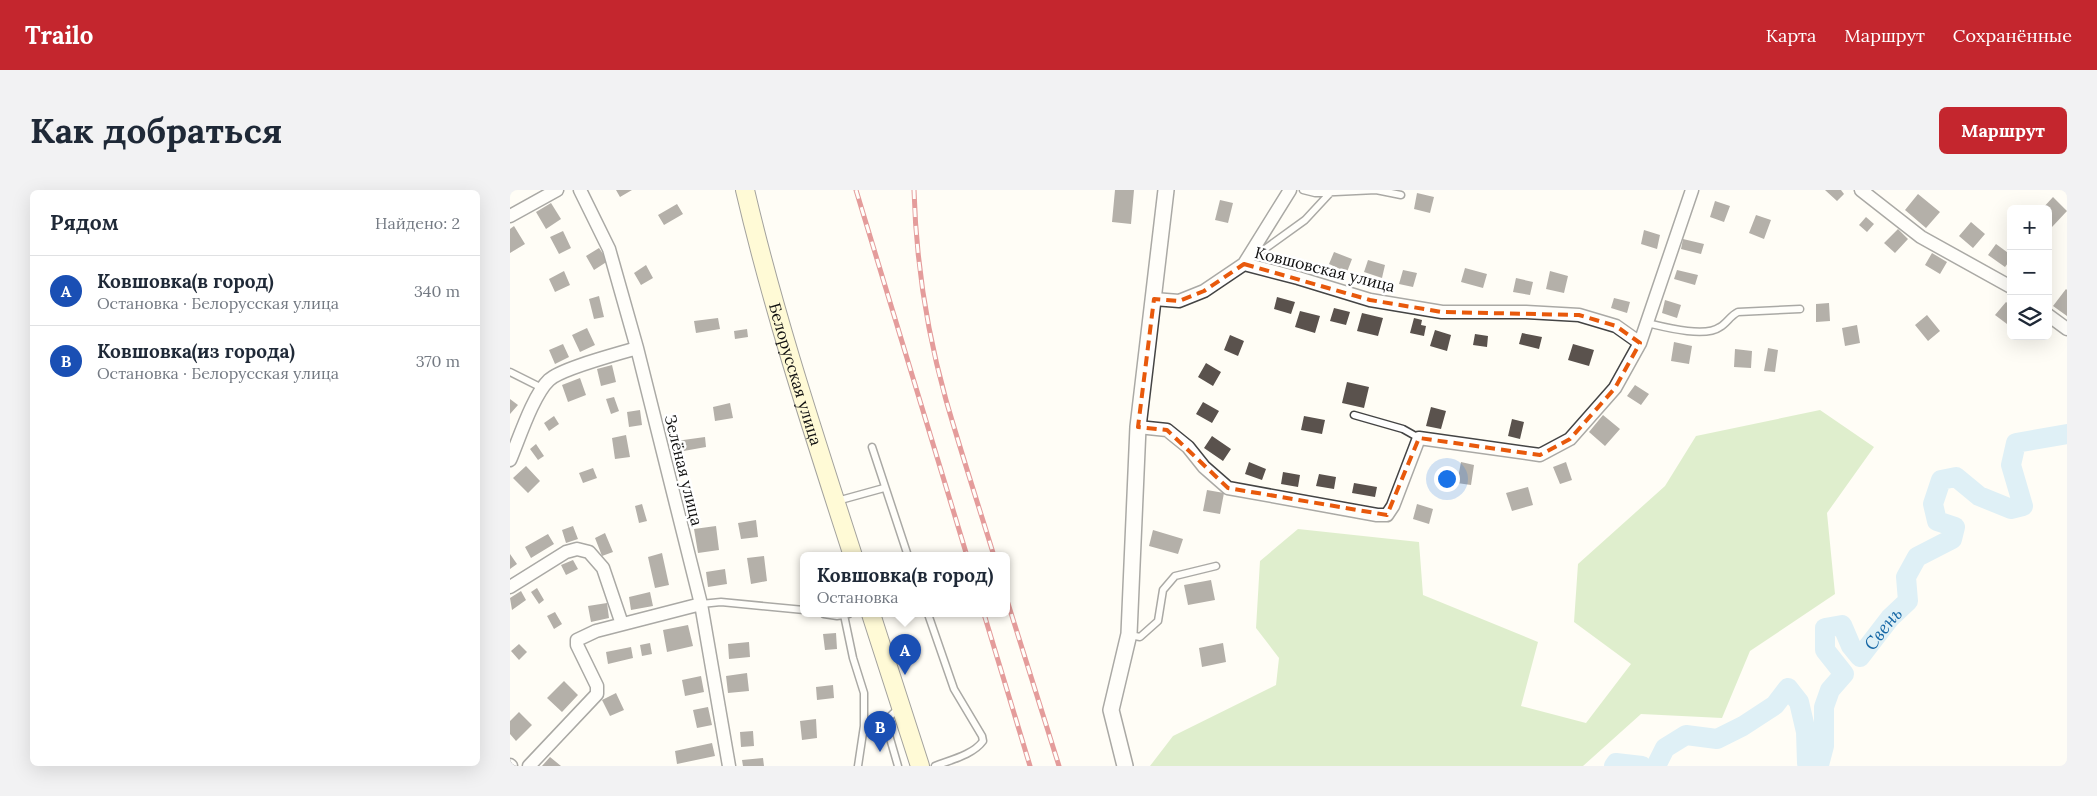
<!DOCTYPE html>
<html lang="ru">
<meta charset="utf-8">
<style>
body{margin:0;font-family:Lora,serif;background:#f2f2f3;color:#1f2937}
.controls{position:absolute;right:15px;top:15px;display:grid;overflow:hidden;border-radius:8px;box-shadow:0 5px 20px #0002}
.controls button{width:45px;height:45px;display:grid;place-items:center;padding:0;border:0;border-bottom:1px solid #e0e1e3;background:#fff;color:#1f2937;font:25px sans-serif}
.you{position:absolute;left:936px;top:288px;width:18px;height:18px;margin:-12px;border:4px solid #fff;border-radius:50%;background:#1a73e8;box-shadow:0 0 0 8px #1a73e833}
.badge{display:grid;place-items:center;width:32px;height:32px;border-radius:50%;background:#c4262e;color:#fff;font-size:16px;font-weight:700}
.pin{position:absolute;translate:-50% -41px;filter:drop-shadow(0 1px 2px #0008)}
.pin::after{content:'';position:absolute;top:26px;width:18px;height:15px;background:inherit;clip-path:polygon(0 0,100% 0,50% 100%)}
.popup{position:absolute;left:290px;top:362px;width:210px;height:65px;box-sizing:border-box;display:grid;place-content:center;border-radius:8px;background:#fff;filter:drop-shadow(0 1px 4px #0005);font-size:16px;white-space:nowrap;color:#747a83}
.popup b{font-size:19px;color:#1f2937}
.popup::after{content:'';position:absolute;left:50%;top:100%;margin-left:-10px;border:10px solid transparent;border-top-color:#fff}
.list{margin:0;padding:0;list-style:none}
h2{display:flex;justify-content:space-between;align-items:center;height:65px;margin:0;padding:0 20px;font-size:21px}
h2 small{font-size:16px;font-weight:400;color:#747a83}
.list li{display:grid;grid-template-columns:32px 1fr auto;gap:15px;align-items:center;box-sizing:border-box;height:70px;padding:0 20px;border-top:1px solid #e0e1e3}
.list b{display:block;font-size:19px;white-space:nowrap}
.list p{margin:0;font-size:16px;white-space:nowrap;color:#747a83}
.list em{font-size:16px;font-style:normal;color:#747a83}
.icon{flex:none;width:28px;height:28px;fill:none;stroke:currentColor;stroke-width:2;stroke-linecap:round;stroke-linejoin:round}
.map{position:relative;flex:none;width:1557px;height:576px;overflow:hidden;border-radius:8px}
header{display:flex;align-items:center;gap:30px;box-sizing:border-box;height:70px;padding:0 25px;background:#c4262e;color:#fff}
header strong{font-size:24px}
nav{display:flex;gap:28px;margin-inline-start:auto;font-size:18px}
.intro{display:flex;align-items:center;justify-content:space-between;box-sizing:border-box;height:120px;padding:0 30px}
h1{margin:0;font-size:35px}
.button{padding:12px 22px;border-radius:8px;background:#c4262e;color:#fff;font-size:18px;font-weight:700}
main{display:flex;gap:30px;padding:0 30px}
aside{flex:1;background:#fff;border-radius:8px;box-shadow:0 5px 20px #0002}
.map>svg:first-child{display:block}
.forest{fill:#b9dc9c}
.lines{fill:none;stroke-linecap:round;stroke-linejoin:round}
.river{stroke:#b9e0f7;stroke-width:20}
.building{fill:#5a524d}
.service-casing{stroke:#444;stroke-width:9}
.minor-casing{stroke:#444;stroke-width:15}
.tertiary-casing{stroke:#444;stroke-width:18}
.secondary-casing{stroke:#333;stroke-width:20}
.service{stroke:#fff;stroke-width:6}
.minor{stroke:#fff;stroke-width:12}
.tertiary{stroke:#fff;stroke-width:15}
.secondary{stroke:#fff6b0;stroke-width:18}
.rail-casing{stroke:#c4262e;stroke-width:5}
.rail{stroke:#fff;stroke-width:3;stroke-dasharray:9;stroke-linecap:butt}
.marked{fill:none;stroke:#e8590c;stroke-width:4;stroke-dasharray:10 6;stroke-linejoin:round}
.labels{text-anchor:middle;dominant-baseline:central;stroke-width:5;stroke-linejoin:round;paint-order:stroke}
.street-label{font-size:16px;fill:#111;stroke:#fff}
.water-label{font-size:18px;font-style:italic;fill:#1768a6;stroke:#fff}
</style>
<header>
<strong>Trailo</strong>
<nav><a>Карта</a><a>Маршрут</a><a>Сохранённые</a></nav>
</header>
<div class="intro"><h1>Как добраться</h1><a class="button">Маршрут</a></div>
<main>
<aside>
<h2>Рядом<small>Найдено: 2</small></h2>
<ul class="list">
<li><span class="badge" style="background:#1a4fb4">A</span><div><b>Ковшовка(в город)</b><p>Остановка · Белорусская улица</p></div><em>340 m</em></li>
<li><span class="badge" style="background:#1a4fb4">B</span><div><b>Ковшовка(из города)</b><p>Остановка · Белорусская улица</p></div><em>370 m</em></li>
</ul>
</aside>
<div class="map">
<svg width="1557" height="576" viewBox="0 0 1557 576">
<rect width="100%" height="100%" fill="#fffdf5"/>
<path class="forest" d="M1310,220L1364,257L1317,323L1325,404L1240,461L1212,528L1131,524L1073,576H640L663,546L766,495L769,468L746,438L750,371L788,339L909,352L913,405L1028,452L1011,516L1076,533L1121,474L1064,432L1068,374L1155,296L1186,246Z"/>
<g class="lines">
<g class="river">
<path d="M1104,576L1106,573L1132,576"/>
<path id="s1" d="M1146,576L1155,558L1176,545L1207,549L1233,536L1265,515L1278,498L1289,512L1296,542L1297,573L1309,575L1314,556V517L1320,500L1334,484L1315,460V438L1332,435L1341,456L1350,467L1380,428L1398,411L1396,387L1407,367L1442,349L1445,337L1427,331L1423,314L1431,290L1446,287L1469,306L1501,319L1513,316L1501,275L1506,253L1557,244"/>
</g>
</g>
<path class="building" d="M106,0H122L110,7Z
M605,0H624L621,34L602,32Z
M1315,0H1331L1334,4L1327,11Z
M907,3L924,7L920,23L904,19Z
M1408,4L1430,22L1416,38L1395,20Z
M1543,7L1557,21L1542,37L1538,33V19H1532Z
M710,10L723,13L718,33L705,30Z
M1205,11L1220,16L1214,32L1200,27Z
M41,13L51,29L36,39L26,22Z
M167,14L173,24L154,35L148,25Z
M1246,25L1261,30L1254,49L1239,43Z
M1356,27L1364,34L1357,42L1349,35Z
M1461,32L1475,44L1463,58L1449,46Z
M4,36L15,54L0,63V39Z
M1388,39L1398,49L1385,63L1374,53Z
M1134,40L1150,45L1147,59L1131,54Z
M53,41L61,58L49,64L40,47Z
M1173,49L1194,54L1191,64L1171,59Z
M1486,54L1501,65V69L1495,77L1478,65Z
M89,58L98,71L84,80L76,66Z
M824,62L842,69L837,82L819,74Z
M1422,63L1437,72L1430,84L1415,75Z
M858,70L875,75L872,88L854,82Z
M136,75L143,88L131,95L124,83Z
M955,78L977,84L973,98L951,92Z
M893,80L907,83L903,97L889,94Z
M1167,80L1188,85L1185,95L1164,89Z
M54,81L60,95L45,102L39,89Z
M1040,81L1058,86L1054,103L1036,99Z
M1006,88L1023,92L1020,105L1003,102Z
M1556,99L1557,100V126L1543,116Z
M89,106L94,127L84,129L79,109Z
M767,107L785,112L781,124L764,119Z
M1104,108L1120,112L1117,123L1101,118Z
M1155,110L1171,115L1167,128L1152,123Z
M1496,112L1501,116V137L1485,125Z
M1319,113L1320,131L1306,132V114Z
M824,118L840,122L836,135L820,131Z
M790,121L810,126L805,143L785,137Z
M852,123L873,128L868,146L847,141Z
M1417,125L1430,141L1418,151L1405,135Z
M208,128L210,139L186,143L184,131Z
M904,128L912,130L911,135L916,136L914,146L900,143Z
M1347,135L1350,153L1335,156L1332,138Z
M77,138L85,155L70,162L62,145Z
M237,139L238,147L225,149L224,141Z
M925,140L941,145L937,161L920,156Z
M1012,143L1032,147L1029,159L1009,154Z
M965,144L978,146L977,157L963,155Z
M720,145L734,151L728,166L714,160Z
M1164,152L1182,156L1179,174L1161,171Z
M53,154L59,167L45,174L39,160Z
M1063,154L1084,160L1079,176L1058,170Z
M1258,158L1268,160L1265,182L1254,181Z
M1225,159L1242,161L1241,178L1224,177Z
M696,173L711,182L703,196L688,187Z
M102,175L106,192L91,196L87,179Z
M70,188L76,205L58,212L52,195Z
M837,192L859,197L854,218L832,213Z
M1125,195L1139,204L1131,215L1117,206Z
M104,207L109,221L101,224L96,209Z
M0,209L8,215L0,224Z
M693,212L709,221L702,233L686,224Z
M220,213L223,228L205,231L203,217Z
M921,217L936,221L931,239L916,236Z
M130,220L132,235L119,237L117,222Z
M1093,225L1110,239L1095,256L1079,242Z
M44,226L49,234L39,241L34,233Z
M794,226L815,230L812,244L791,240Z
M1002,229L1014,232L1010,249L998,246Z
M116,245L120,267L105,269L102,248Z
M702,246L721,259L713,271L694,258Z
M195,247L196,257L168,262L166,251Z
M26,254L34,266L28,270L20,259Z
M739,272L756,279L752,290L735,284Z
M951,272L964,275L961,295L947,293Z
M1056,272L1062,290L1050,294L1043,277Z
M16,276L30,291L18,303L3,288Z
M83,278L87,288L73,293L69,283Z
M773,282L790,285L788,297L771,294Z
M809,284L826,287L824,299L806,296Z
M844,293L867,297L865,307L842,303Z
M1018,297L1023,315L1002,321L996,303Z
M697,300L714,303L710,324L693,321Z
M132,314L137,331L129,333L125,316Z
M907,314L923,319L919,334L903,329Z
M246,330L248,347L231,349L228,333Z
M63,336L68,349L56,353L52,340Z
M206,336L209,360L188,363L184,339Z
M643,340L673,349L668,364L639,356Z
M95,343L103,362L92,366L85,348Z
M38,344L44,354L21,368L15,357Z
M152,363L159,395L145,398L138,367Z
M0,364L7,374L0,379Z
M254,366L257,391L241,394L237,368Z
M63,370L68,379L56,385L51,375Z
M215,379L217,394L198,397L196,382Z
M701,390L705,410L678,415L674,395Z
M27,398L34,410L29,414L21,402Z
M11,401L16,410L2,420L0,408Z
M140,402L143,416L121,420L119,407Z
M97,413L99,428L81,432L78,416Z
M45,422L52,434L44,439L37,426Z
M178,435L183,456L157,462L153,440Z
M326,443L327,459L315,460L313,444Z
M239,452L240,467L219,469L218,454Z
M140,453L142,464L132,466L130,455Z
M713,453L716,472L692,477L689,458Z
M9,454L17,462L9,470L1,461Z
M121,457L123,468L98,474L96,462Z
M237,483L239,501L218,503L216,486Z
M191,486L194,502L175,506L172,490Z
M54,491L68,505L52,522L37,508Z
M323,495L324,508L307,510L306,497Z
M106,503L114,520L100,526L92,510Z
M198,517L202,535L187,538L183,520Z
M9,522L22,535L6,551L0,544V531Z
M306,529L307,548L292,550L290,531Z
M243,541L244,556L231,557L230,542Z
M202,553L205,566L167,574L165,561Z
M40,567L51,576H32Z
M253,568L254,576H233L232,570Z"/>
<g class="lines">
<defs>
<path id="service" d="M793,0L805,3L866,0L891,5
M741,69L795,30L821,2
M1137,133C1154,137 1195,148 1210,137C1217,133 1220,126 1228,122L1290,119
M0,182L32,198
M844,225L893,239L909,248
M362,257L398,366
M327,311L374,298
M191,414L211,412L294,420
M314,424L327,426L339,424
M418,424L444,499L472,546L473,551C463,565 440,570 425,576
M334,425L343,468L354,503V536L348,576
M620,445L630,447L648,431L653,400L665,386L706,376
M388,576L375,531L390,517"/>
<path id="minor" d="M70,0L99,59L127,158L191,414L219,576
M1351,0L1411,47L1501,97
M0,26L47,0
M734,74L780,0
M644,109L669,111L694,101L734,74L788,88L860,110L932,122H1016L1069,125L1106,136L1130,153
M1538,125L1557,139
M628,237L657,240L678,257L694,277L718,298L867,325H877L883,316L909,248L1030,265L1060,249L1105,198L1130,153L1182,0
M0,270C9,249 23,205 39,190C52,178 108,164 127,158
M0,397L56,362L67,359L79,362L93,378L112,434
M0,575L1,576
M19,576L87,504V496L67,455V450L86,441L191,414"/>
<path id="tertiary" d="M615,576L601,520L619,444L628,237L656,0"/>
<g id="secondary">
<path id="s2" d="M235,0C264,124 304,245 343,366"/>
<path d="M361,424L410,576"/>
</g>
</defs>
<use href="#service" class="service-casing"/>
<use href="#minor" class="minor-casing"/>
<use href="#tertiary" class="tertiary-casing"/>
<use href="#secondary" class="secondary-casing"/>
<use href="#service" class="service"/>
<use href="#minor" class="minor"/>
<use href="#tertiary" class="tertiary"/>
<use href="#secondary" class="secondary"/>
<defs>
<path id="rail" d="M346,0L457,366
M404,0C406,71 417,142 436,210C451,262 468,314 484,366
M496,407L549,576
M474,424L520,576"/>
</defs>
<use href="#rail" class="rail-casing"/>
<use href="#rail" class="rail"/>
</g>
<path d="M0 0H1557V576H0ZM734,74L860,110L932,122L1069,125L1106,136L1130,153L1105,198L1060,249L1030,265L909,248L877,325L718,298L657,240L628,237L644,109L669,111L694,101Z" fill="#fffdf5" fill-opacity=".55" fill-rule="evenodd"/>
<path class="marked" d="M734,74L860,110L932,122L1069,125L1106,136L1130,153L1105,198L1060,249L1030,265L909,248L877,325L718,298L657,240L628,237L644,109L669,111L694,101Z"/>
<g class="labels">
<g class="street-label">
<text transform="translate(815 79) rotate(14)">Ковшовская улица</text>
<text stroke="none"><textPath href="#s2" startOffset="191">Белорусская улица</textPath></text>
<text transform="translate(174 280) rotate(76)">Зелёная улица</text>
</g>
<g class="water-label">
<text stroke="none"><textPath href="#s1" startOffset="498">Свень</textPath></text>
</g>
</g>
</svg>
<div class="controls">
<button>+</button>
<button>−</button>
<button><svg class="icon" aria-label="layers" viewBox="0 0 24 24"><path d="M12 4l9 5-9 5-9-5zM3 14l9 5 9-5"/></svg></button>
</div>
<div class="you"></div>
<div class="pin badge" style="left:395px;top:485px;background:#1a4fb4">A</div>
<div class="popup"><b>Ковшовка(в город)</b>Остановка</div>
<div class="pin badge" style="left:370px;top:562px;background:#1a4fb4">B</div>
</div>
</main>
